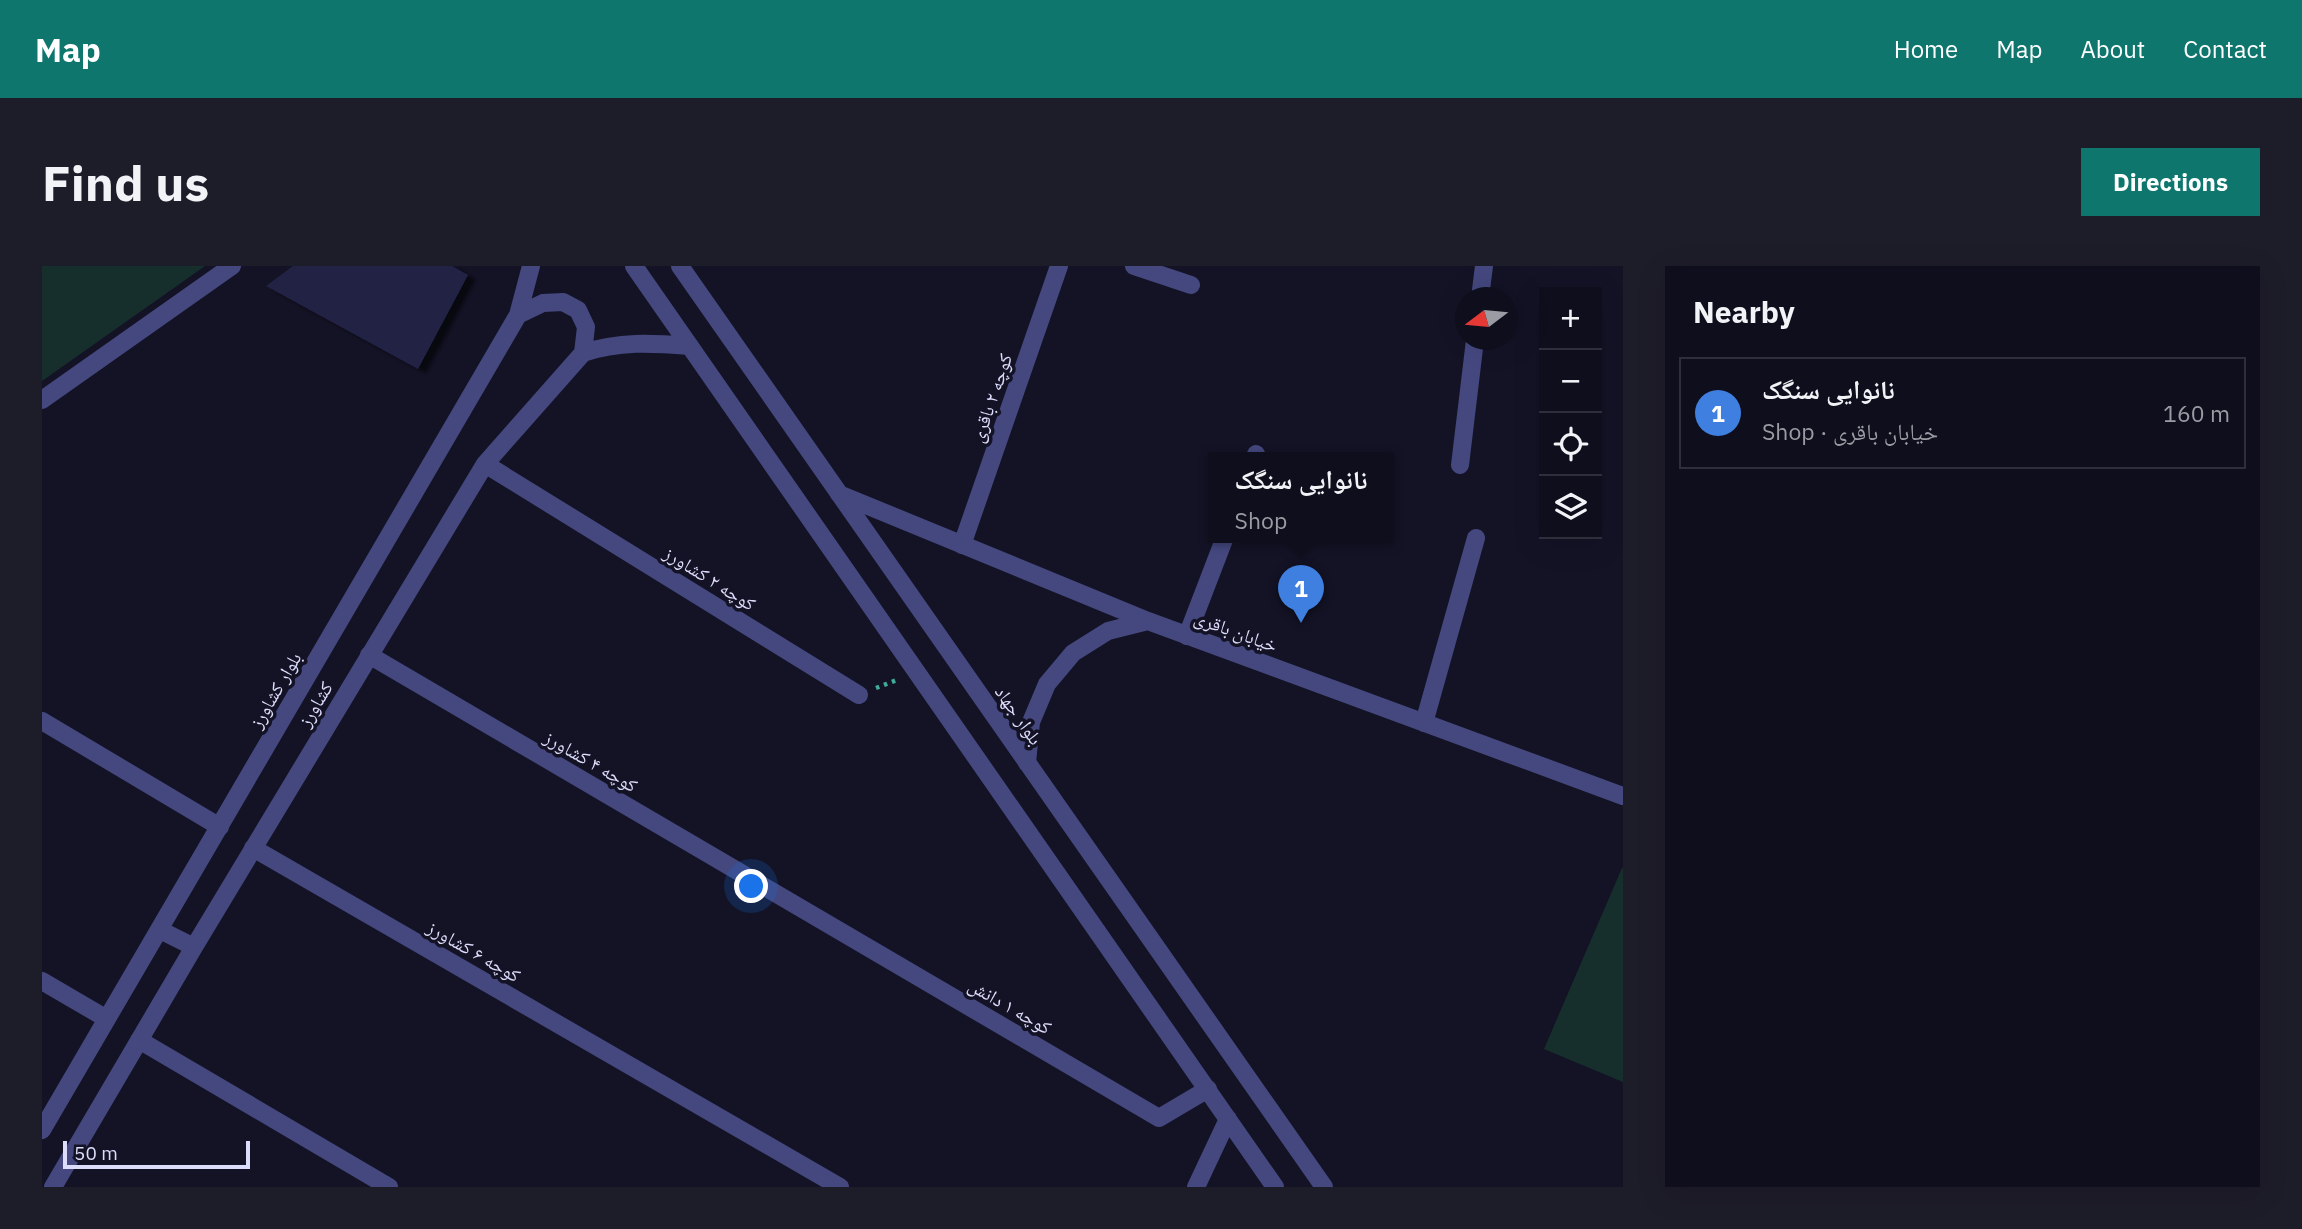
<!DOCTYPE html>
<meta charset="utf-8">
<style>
body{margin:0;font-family:"IBM Plex Sans","Noto Naskh Arabic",sans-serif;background:#1d1c29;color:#f1f3f6}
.controls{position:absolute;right:21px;top:21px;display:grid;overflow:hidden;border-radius:0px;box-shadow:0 7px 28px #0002}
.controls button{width:63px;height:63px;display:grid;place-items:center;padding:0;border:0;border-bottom:2px solid #2f2e3b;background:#0f0e1c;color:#f1f3f6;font:35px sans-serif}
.compass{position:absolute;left:1413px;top:21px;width:63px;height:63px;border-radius:50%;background:#0f0e1c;box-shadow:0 7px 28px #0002;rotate:254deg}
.scale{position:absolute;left:21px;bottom:18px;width:187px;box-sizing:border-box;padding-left:7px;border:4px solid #dcdcfb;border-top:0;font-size:19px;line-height:24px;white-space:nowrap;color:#dcdcfb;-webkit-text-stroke:5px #141326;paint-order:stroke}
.you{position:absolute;left:710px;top:621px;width:24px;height:24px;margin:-18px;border:5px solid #fff;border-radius:50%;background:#1a73e8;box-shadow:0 0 0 10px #1a73e833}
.badge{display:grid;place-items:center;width:46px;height:46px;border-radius:50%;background:#0f766e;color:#fff;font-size:23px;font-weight:700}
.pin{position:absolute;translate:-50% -58px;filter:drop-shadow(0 2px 4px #0008)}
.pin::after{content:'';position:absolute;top:37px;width:24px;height:21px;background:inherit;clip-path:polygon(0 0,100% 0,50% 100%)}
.popup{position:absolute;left:1166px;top:186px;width:186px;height:91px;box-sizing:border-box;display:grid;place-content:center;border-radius:0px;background:#0f0e1c;filter:drop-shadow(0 2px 5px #0005);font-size:23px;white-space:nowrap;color:#9b9ca3}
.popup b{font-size:26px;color:#f1f3f6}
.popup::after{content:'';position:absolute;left:50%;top:100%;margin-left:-14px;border:14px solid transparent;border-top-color:#0f0e1c}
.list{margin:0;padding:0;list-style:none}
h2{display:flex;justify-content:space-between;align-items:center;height:91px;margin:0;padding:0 28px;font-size:30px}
h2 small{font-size:23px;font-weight:400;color:#9b9ca3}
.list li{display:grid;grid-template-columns:46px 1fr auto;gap:21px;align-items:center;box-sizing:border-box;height:112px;margin:0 14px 14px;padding:0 14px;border:2px solid #2f2e3b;border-radius:0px}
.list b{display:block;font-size:26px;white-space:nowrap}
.list p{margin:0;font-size:23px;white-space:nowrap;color:#9b9ca3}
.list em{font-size:23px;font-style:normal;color:#9b9ca3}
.icon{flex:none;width:38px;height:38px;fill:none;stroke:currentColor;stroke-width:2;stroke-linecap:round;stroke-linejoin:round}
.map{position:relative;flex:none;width:1581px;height:921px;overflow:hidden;border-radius:0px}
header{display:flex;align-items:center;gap:42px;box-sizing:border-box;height:98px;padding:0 35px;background:#0f766e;color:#fff}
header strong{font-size:33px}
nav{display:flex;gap:38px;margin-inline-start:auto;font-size:24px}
.intro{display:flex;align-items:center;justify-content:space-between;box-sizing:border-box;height:168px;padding:0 42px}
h1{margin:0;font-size:49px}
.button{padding:18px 32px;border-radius:0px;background:#0f766e;color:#fff;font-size:24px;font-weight:700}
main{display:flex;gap:42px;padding:0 42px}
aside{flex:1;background:#0f0e1c;border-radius:0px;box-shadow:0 7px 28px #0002}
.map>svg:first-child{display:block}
.green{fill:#172f2c}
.building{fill:#242145;filter:url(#shadow)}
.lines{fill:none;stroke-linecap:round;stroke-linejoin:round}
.path{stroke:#3fac99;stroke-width:4.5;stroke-dasharray:3.5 5;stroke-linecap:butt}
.minor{stroke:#44487f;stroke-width:18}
.labels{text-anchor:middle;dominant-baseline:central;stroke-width:7;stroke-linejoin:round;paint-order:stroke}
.street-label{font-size:19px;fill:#dcdcfb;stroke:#141326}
</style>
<header>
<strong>Map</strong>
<nav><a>Home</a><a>Map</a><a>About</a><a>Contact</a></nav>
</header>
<div class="intro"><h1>Find us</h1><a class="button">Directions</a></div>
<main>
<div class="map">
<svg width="1581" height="921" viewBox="0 0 1581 921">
<defs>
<filter id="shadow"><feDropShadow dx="8" dy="4.5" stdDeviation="2" flood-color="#0009"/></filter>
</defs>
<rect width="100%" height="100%" fill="#141326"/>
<path class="green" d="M0,0H163L0,115Z
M1580,602L1581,603V816L1502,783Z"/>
<path class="building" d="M251,0H410L426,9L376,103L224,20Z"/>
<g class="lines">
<path class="path" d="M834,422L855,414"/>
<path class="minor" d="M592,0L1233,921
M638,0L1282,921
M1092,0L1149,19
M1438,32L1442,0
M476,49L501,37L521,36L536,44L544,61L541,87
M0,134L190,0
M1213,191L1214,188
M443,198L817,429
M1418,199L1433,74
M797,228L1106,355L1581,530
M920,279L1017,0
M1145,370L1183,271
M327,389L1117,852L1166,823
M0,455L178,561
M1382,457L1434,272
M985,497L989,456L1005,418L1031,387L1066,365L1106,355
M211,582L798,921
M118,664L152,681
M0,715L65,753
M97,774L347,921
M0,864L476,49L489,0
M11,921L152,681L443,198L541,87C577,75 610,77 648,80
M1154,921L1186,853"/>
</g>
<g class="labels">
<g class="street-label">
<text transform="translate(949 132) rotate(-71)">کوچه ۲ باقری</text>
<text transform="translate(668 312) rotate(32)">کوچه ۲ کشاورز</text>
<text transform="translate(1194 365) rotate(20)">خیابان باقری</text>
<text transform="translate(233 424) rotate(-60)">بلوار کشاورز</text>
<text transform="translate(273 438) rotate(-59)">کشاورز</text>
<text transform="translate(977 449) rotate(55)">بلوار جهاد</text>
<text transform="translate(549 495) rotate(30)">کوچه ۴ کشاورز</text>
<text transform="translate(432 685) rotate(30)">کوچه ۶ کشاورز</text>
<text transform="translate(968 740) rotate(30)">کوچه ۱ دانش</text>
</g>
</g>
</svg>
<div class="controls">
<button>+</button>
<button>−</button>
<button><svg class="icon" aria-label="locate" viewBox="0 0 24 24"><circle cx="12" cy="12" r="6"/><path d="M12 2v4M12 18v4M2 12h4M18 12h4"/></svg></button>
<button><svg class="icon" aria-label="layers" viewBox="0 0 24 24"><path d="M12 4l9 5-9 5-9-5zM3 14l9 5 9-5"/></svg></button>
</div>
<svg class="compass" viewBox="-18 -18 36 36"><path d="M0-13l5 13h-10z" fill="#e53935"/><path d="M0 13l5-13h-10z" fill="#9b9ca3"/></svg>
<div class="scale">50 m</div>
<div class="you"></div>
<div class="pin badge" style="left:1259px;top:357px;background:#3f7fe0">1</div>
<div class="popup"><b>نانوایی سنگک</b>Shop</div>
</div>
<aside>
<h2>Nearby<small></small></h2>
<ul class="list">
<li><span class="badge" style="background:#3f7fe0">1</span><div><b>نانوایی سنگک</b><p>Shop · خیابان باقری</p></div><em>160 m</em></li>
</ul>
</aside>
</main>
